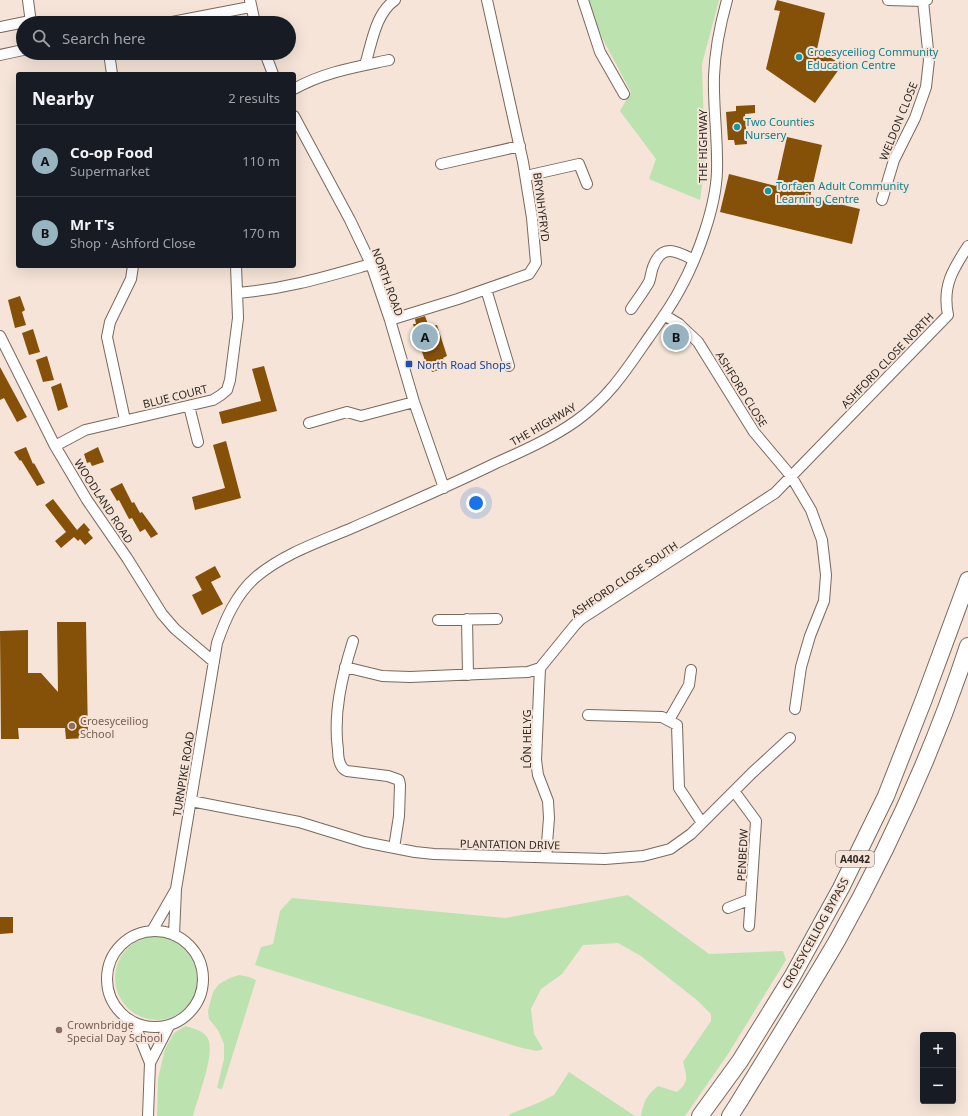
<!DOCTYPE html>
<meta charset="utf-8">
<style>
body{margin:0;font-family:"Noto Sans",sans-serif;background:#20242c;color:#f1f3f6}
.controls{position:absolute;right:12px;bottom:12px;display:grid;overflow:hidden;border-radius:4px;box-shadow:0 4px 16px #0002}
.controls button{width:36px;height:36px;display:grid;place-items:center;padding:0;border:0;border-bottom:1px solid #363941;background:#171b24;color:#f1f3f6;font:20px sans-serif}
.you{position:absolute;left:476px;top:503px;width:14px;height:14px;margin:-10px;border:3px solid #fff;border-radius:50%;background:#1a73e8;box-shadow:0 0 0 6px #1a73e833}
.badge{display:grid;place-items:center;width:26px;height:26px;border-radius:50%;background:#97b4c0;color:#111;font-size:13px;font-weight:700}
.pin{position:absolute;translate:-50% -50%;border:2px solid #fff;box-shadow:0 1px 4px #0006}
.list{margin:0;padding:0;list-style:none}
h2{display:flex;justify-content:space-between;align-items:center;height:52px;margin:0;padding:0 16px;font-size:17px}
h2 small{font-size:13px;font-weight:400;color:#9ea1a6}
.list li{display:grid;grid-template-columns:26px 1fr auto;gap:12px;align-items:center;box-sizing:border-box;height:72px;padding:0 16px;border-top:1px solid #363941}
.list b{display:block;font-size:15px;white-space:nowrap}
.list p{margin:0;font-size:13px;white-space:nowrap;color:#9ea1a6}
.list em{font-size:13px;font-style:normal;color:#9ea1a6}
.icon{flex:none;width:22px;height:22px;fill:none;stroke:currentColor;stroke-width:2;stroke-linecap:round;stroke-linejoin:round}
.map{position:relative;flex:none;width:968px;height:1116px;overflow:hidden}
.search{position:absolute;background:#171b24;box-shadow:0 4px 16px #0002;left:16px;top:16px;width:280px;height:44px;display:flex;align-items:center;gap:10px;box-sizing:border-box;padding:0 14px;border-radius:22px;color:#9ea1a6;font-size:15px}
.panel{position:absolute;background:#171b24;box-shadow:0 4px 16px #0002;left:16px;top:72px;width:280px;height:196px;border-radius:4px}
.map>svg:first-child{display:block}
.green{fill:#bce2b0}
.building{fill:#855007}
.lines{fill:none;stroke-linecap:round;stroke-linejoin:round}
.minor-casing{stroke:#78695e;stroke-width:12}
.trunk-casing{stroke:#78695e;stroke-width:18}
.minor{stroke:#fff;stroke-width:10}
.trunk{stroke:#fff;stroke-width:16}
.culture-dot{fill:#0f9aa8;stroke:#f5e4d7;stroke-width:1.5}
.transit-dot{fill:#1a4fb4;stroke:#f5e4d7;stroke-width:1.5}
.education-dot{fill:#8d6e63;stroke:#f5e4d7;stroke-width:1.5}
.labels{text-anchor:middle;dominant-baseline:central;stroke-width:4;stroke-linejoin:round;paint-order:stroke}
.shield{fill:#f5e4d7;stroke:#6a615a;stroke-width:1}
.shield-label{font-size:10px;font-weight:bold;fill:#2f2924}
.culture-label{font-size:11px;fill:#0d838f;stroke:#f5e4d7;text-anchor:start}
.street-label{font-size:11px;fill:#2f2924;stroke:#f5e4d7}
.transit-label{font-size:11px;fill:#164399;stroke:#f5e4d7;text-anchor:start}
.education-label{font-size:11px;fill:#785e54;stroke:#f5e4d7;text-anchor:start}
</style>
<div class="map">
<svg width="968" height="1116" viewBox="0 0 968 1116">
<rect width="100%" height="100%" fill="#f5e4d7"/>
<path class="green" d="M589,0H719L702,64L705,164L700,200L649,179L656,159L620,111L631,92L592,19Z
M628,895L709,954L783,951L786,960L728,1054L685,1116H641C644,1101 646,1096 658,1086L677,1092C689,1083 687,1076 683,1062L711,1021V1014L698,1001L641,956L618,943L583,945L562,974L541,989L531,1009L534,1034L543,1049L537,1051L522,1048L255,965L261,947L273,944L280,911L292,898L505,918Z
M115 978a42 42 0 1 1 84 0a42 42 0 1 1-84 0Z
M239,975L249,977L256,980L222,1089L217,1088L224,1059V1044L218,1030L209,1019L208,1011L213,992L219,984L230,978Z
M185,1026C192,1028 202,1030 207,1037C217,1050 197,1099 193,1116H157L158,1079L165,1049L174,1033Z
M569,1072L635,1116H509L510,1114L538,1103L554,1095Z"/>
<path class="building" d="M777,0L825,13L817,49L842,65L815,103L766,69L780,11L774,10Z
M755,105V113L745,114L747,144L735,145L734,140H728L726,112L736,111V106Z
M787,137L822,145L810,197L860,209L852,244L720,212L729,174L776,186Z
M20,296L25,310L22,312L26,325L15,328L8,300Z
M425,316L429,327L437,325L447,356L443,358L446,368L432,372L430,366L427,367L413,324H416L415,319Z
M33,329L40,352L29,355L22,333Z
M47,356L54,380L43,382L36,360Z
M264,366L277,411L222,424L219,412L261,401L252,369Z
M0,367L27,417L17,422L4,398L0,400Z
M61,383L68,407L58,411L51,387Z
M226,441L241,498L195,510L192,497L225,488L213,445Z
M26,447L33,464L34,463L45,483L37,486L21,460L20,461L14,452Z
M98,447L104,462L92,466L90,462L87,463L84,454Z
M122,483L132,503L134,502L140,513L142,512L158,534L151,538L145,529L140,532L132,518L129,519L119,500L117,501L110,489Z
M53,499L77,530L84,523L90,530L88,532L93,538L85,545L80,539L78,541L74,537L61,548L55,541L66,532L45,505Z
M215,566L221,577L211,582L223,604L202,615L192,595L202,590L195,577Z
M57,622H86L88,738L66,739L65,728H18L19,739H1L0,631L28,630V673H41L58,692Z
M0,917H13V933L0,934Z"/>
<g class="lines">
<defs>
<path id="minor" d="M28,0L31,23
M250,0L255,23
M583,0L600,52L624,94
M888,0L923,1L927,0
M167,23L250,7
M0,27L30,21
M109,53L112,74
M265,53L273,74
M0,55L23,50
M365,65C372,43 375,14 395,0
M294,89C324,72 356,67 389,60
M294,116L350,220L371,264L390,320L414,402L444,488
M441,164L520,146
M526,176L579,164L587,184
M882,200L894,160L915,118L926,87L929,60L923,1
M486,289L509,366
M238,293C286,289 325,277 371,264
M631,309C637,300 644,291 649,282C651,277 651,272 653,267C662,242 678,252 694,260
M664,315L679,324L698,342L754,432L791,476L811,510L822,540L826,575L824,601L810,636L801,667L795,709
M390,320L458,299L529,274L536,263L532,218L523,162L487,0
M0,336L55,446L87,500L127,558L162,614L175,629L214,662
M189,406L198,442
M125,420L107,337L110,322L131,279L133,266
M309,423L347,412L361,416L414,402
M55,446L85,430L213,400L221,395L227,390L230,380L238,318L236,266
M467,619L468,675
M438,620L497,619
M353,641C342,676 333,713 338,750C338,755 339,763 342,767C343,769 345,770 347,771L388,776L399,780L400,785L399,816L394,848
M345,667L382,676L410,677L528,672L540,668L575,625L581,619L775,493L948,315C942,286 953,269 968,246
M540,668L536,760L538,775L548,801L549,818L546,856
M588,715L662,717L677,725L679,788L702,823
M669,720L689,685L691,670
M734,791L756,821L749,926
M191,801L299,822L364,842L415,852L434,854L605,859L643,856L670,849L691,834L752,773L790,738
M728,908L751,899
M107 979a48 48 0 1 1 96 0a48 48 0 1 1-96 0Z
M152,931L175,891
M174,935L176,889L217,643C225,620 236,594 256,577C283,554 319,542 352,528C400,507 449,486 496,463C523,451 552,438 576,421C608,398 625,372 647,340C658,324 670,308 679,291C697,259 716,207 717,171C718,139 713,107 714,76C715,50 720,25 727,0
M134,1023L150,1063L148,1116
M150,1063L169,1026"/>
<path id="trunk" d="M700,1116L740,1061L792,977L841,888L886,796L924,699L968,580
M730,1116L739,1102C772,1048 806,994 838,939C890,846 935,747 968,646"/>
</defs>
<use href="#minor" class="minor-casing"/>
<use href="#trunk" class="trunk-casing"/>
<use href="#minor" class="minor"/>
<use href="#trunk" class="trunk"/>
</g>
<g class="culture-dot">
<circle cx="799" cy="57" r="4"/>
<circle cx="737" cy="127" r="4"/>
<circle cx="768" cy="191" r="4"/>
</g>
<rect class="transit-dot" x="405" y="360" width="8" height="8" rx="2"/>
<g class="education-dot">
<circle cx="72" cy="726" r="4"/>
<circle cx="59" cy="1030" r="4"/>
</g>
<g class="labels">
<rect class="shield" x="836" y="851" width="38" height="16" rx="3"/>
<g class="shield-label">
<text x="855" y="859">A4042</text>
</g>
<g class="culture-label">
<text x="807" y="51">Croesyceiliog Community<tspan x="807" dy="13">Education Centre</tspan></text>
<text x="745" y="121">Two Counties<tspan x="745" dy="13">Nursery</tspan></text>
<text x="776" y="185">Torfaen Adult Community<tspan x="776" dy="13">Learning Centre</tspan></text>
</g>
<g class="street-label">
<text transform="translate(898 121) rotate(-68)">WELDON CLOSE</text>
<text transform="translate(702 146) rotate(-90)">THE HIGHWAY</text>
<text transform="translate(542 207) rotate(83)">BRYNHYFRYD</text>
<text transform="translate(388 282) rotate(70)">NORTH ROAD</text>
<text transform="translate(887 360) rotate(-46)">ASHFORD CLOSE NORTH</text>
<text transform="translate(742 389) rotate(58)">ASHFORD CLOSE</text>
<text transform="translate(175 396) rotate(-14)">BLUE COURT</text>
<text transform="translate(543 424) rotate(-30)">THE HIGHWAY</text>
<text transform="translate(104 501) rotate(57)">WOODLAND ROAD</text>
<text transform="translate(624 579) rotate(-34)">ASHFORD CLOSE SOUTH</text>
<text transform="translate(526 739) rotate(-90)">LÔN HELYG</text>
<text transform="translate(183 774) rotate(-81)">TURNPIKE ROAD</text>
<text transform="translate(510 844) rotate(1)">PLANTATION DRIVE</text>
<text transform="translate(742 855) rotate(-87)">PENBEDW</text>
<text transform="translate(815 933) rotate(-61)">CROESYCEILIOG BYPASS</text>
</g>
<g class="transit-label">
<text x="417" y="364">North Road Shops</text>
</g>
<g class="education-label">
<text x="80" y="720">Croesyceiliog<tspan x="80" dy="13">School</tspan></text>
<text x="67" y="1024">Crownbridge<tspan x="67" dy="13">Special Day School</tspan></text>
</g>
</g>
</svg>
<div class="controls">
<button>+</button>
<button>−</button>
</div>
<div class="you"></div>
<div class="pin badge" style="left:425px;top:337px">A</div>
<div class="pin badge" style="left:676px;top:337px">B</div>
<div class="search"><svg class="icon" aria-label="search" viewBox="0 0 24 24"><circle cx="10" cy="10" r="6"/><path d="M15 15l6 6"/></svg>Search here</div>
<section class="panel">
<h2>Nearby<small>2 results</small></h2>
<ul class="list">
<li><span class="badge">A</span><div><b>Co-op Food</b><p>Supermarket</p></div><em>110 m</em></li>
<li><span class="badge">B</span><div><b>Mr T's</b><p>Shop · Ashford Close</p></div><em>170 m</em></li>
</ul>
</section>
</div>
